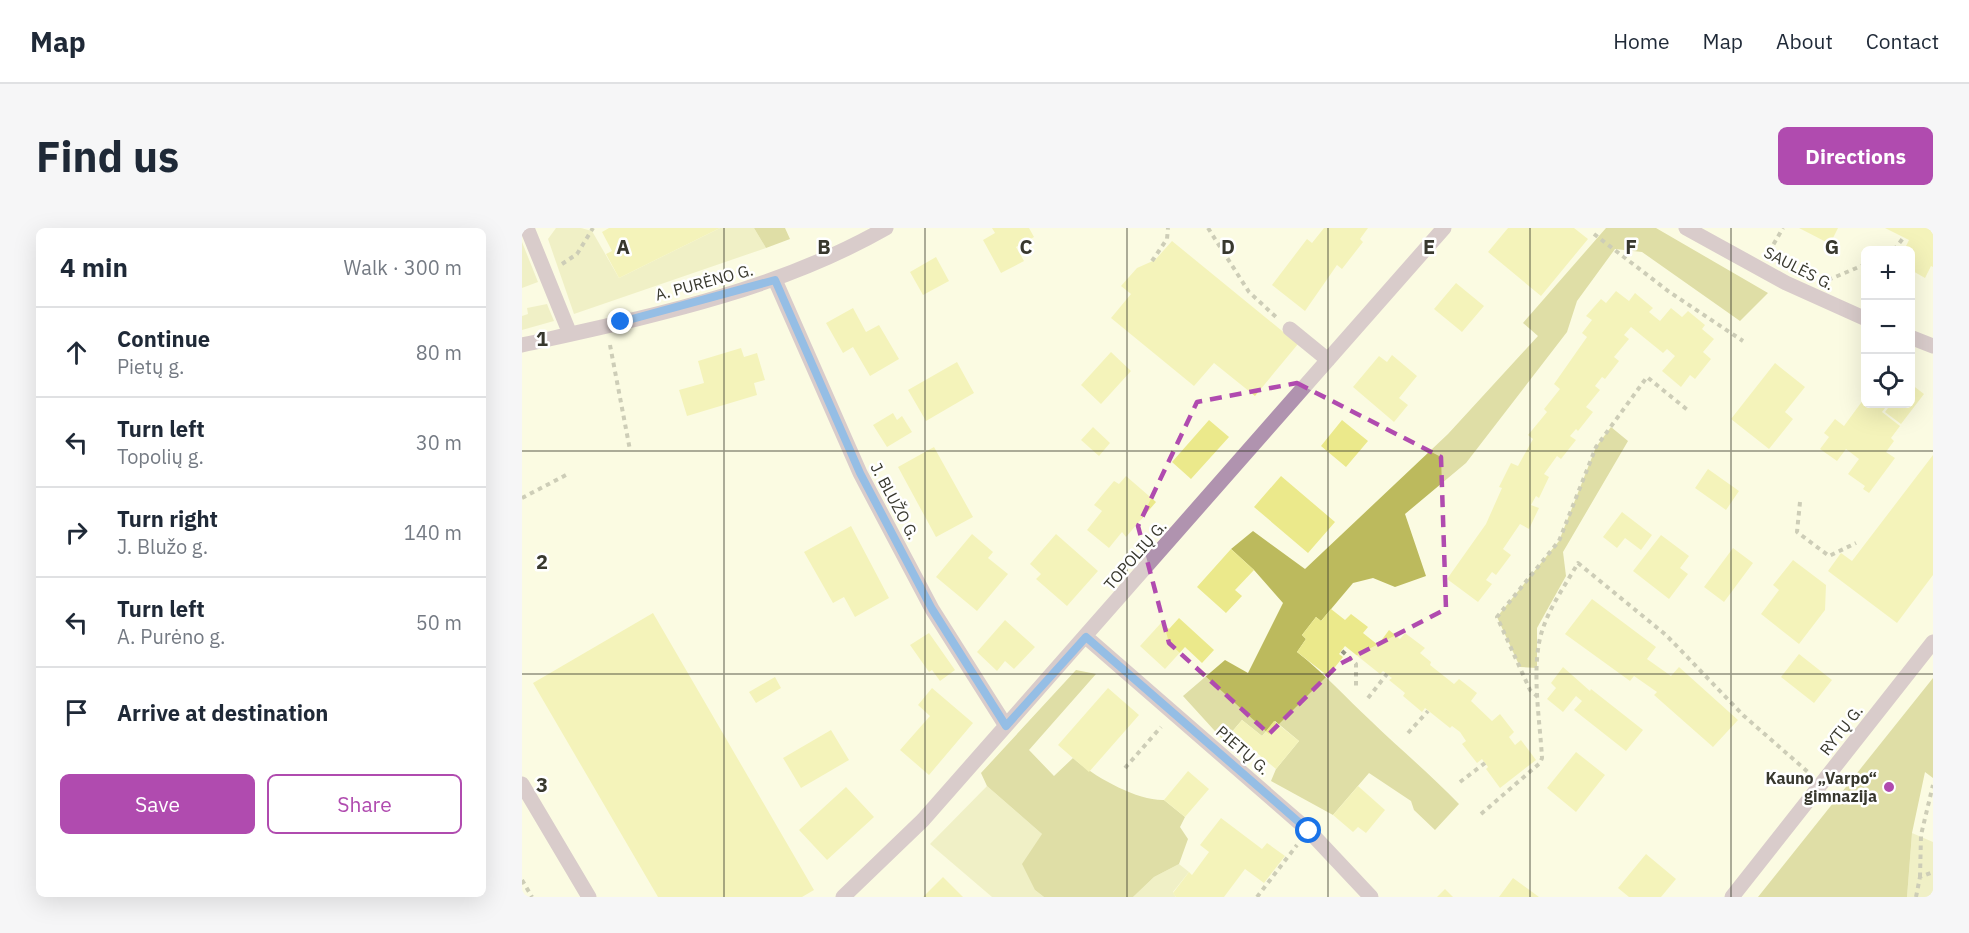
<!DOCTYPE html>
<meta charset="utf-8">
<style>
body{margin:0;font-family:"IBM Plex Sans",sans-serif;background:#f6f6f7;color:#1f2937}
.controls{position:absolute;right:18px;top:18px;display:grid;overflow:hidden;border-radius:9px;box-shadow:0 6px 24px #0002}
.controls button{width:54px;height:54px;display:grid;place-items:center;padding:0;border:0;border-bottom:2px solid #e0e1e3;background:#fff;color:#1f2937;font:30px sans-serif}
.stop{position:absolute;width:18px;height:18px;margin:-14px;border:4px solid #1a73e8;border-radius:50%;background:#fff}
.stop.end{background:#1a73e8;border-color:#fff;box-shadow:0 2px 6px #0008}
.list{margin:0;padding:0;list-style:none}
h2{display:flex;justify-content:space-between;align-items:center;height:78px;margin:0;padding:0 24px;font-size:26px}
h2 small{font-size:20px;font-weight:400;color:#747a83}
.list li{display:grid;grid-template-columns:39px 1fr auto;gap:18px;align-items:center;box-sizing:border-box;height:90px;padding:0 24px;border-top:2px solid #e0e1e3}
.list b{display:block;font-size:22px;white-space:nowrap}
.list p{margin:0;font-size:20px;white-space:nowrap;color:#747a83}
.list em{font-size:20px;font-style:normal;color:#747a83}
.actions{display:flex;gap:12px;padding:18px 24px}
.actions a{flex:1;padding:14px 0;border:2px solid #b04baf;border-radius:9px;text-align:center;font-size:21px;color:#b04baf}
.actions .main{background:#b04baf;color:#fff}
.icon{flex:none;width:33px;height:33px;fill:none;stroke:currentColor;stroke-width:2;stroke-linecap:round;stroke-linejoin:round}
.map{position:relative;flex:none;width:1411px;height:669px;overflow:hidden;border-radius:9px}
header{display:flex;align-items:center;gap:36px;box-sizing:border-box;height:84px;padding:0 30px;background:#fff;border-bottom:2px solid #e0e1e3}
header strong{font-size:28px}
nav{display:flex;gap:33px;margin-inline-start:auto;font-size:21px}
.intro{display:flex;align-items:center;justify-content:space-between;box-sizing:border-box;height:144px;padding:0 36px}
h1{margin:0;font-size:42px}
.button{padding:15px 27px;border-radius:9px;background:#b04baf;color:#fff;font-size:21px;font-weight:700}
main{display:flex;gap:36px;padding:0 36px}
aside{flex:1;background:#fff;border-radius:9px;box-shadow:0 6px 24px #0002}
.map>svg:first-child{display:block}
.green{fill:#e3e3a5}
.forest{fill:#bcba5d}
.building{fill:#ebe98b}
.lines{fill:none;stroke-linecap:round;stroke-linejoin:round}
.path{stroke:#949483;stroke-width:4;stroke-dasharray:4.5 4.5;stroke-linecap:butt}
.minor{stroke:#b093af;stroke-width:15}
.route{stroke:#1a73e8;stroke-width:8}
.marked{fill:none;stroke:#b04baf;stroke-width:4.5;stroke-dasharray:12 8;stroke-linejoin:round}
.grid{fill:none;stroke:#38382e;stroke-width:1.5;stroke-opacity:0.55}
.poi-dot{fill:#b04baf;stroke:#fff;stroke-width:2}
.labels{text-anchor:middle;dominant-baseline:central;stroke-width:5;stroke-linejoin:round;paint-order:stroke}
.street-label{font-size:16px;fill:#38382e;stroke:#fff}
.poi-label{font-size:16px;font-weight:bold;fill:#38382e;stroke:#fff;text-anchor:end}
.grid-label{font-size:20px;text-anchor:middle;font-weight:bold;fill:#38382e;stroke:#fff;stroke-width:5;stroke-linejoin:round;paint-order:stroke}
</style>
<header>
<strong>Map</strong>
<nav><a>Home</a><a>Map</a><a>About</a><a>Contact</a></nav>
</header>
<div class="intro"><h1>Find us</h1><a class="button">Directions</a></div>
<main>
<aside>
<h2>4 min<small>Walk · 300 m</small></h2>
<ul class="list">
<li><svg class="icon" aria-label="ahead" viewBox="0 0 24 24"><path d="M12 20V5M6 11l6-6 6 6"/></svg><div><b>Continue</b><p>Pietų g.</p></div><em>80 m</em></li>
<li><svg class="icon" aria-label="left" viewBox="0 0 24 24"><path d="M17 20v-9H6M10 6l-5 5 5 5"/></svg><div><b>Turn left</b><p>Topolių g.</p></div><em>30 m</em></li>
<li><svg class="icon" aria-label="right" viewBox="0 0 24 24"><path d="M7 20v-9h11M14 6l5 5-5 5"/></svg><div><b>Turn right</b><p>J. Blužo g.</p></div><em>140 m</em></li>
<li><svg class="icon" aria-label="left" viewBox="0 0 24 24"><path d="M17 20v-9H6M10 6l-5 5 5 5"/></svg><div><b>Turn left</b><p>A. Purėno g.</p></div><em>50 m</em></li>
<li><svg class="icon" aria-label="arrive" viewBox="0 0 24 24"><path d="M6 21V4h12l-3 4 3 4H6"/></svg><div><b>Arrive at destination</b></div></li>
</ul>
<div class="actions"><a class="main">Save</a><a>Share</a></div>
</aside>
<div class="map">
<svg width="1411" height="669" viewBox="0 0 1411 669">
<rect width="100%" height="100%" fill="#fbfbe2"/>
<path class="green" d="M34,0H59L70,3L97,50L198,0H232L244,20L52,86L26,11Z
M0,14L16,54L0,60Z
M25,76L32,93L0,102V88L6,86L5,80Z
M465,558L520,606L513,662L522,669H470L408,616Z
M1390,605L1411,614V669H1385Z
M657,636L667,644L651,664L654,669H611L632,649Z"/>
<path class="forest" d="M232,0H263L268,11L244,20Z
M1084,0H1134L1246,65L1218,93L1120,24L1093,21L1055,73L1045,104L944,235L883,286L904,348L873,359L851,350L831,355L799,393L794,389L780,407L784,411L775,424C802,445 824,470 849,493C878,521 909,547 937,576L913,602L892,582L889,573L847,545L811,587L749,553L754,541L777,513L753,493L740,508L720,492L702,513L661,468L703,432L726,445L761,375L732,342L709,321L731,303L783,341L926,206L1016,108L1001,95Z
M1089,199L1106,213L1041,324L1044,348L1015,400V440L998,439L975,389L1037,313L1074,219Z
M554,442L574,446L507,522L532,548L551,530C571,548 615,573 642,572L663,589L658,599L666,611L657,636L632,649L611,669H522L513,662L500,636L520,606L465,558L459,545Z
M1411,450V550L1403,544L1390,605L1385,669H1236Z"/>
<path class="building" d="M87,0H198L97,50L84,26L90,23L80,4Z
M470,0H507L512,9L494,19L502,33L479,45L461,12L473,5Z
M802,0H846L838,11L841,14L820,41L815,37L783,83L750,57L785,11L790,15Z
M986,0H1052L1066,11L1019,68L966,24Z
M1277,0H1316L1308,16Z
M1363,0H1411V39L1409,38L1403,50L1389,42V22H1382L1387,12Z
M650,13L776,116L733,168L692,135L672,158L589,90L609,66L599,58L615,40L633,32Z
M414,29L427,53L401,67L388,44Z
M934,55L962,78L940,104L912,81Z
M1094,63L1107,73L1113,65L1131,80L1127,84L1138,93L1149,80L1160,89L1166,83L1183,97L1180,101L1192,111L1181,124L1189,131L1173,151L1168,147L1159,159L1140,143L1153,128L1145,121L1141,125L1109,99L1102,107L1107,111L1092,129L1097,133L1083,151L1080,149L1073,158L1078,162L1064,179L1071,184L1056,203L1054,201L1048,208L1054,212L1039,231L1035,228L1022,246L1027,249L1017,270L1014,268L1009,277L1017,280L1007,301L998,296L981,321L989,327L974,347L970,344L964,352L970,356L956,374L925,351L964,296L980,260L977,259L989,235L996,238L1011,211L1006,207L1025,184L1022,181L1038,161L1032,156L1065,109L1060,105L1070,92L1064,88L1079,71L1084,75Z
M331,80L344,104L357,97L377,131L348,148L331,119L321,125L304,95Z
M219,120L222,129L235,125L243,152L232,155L235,167L165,188L157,162L182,155L176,133Z
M589,124L609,143L579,176L559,157Z
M870,127L895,148L877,170L886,177L872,194L831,159L857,128L865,134Z
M435,134L452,165L404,193L386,162Z
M1253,135L1283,159L1263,184L1271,191L1247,221L1209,191Z
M1389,156L1402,166L1379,196L1363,184L1369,176H1389Z
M1344,168V176H1357L1363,180L1360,184L1378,198L1369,210L1372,213L1364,224L1373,230L1347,265L1341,261L1343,258L1326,246L1337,231L1324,221L1315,233L1298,221L1307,209L1302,205L1313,191L1322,198Z
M371,185L375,192L380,188L390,204L365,219L351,197Z
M687,192L707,209L669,251L650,234Z
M820,192L846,213L824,239L799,218Z
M571,199L588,215L577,228L559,212Z
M412,219L451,289L414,309L376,239Z
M1411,227V347L1375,395L1306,343L1319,325L1330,333Z
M1186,241L1217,263L1204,282L1173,260Z
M604,248L634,274L604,309L600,304L587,320L565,302L580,283L572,277L592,253L597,256Z
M759,248L813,294L786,325L732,279Z
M1100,284L1130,307L1119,322L1103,310L1095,320L1081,309Z
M329,298L367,370L333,389L322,369L311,375L282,324Z
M450,306L471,324L466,330L486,346L455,383L414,349Z
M534,306L576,343L545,378L514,351L519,346L508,336Z
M1139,307L1167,328L1158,340L1166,346L1147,371L1111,343Z
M1211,320L1231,335L1202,374L1182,359Z
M709,321L732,342L713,362L720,368L704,385L675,359Z
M1271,332L1304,357L1303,382L1277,416L1239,386L1257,362L1251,357Z
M1070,371L1134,419L1125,431L1149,448L1157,439L1216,492L1191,519L1132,467L1135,464L1112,448L1108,453L1043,406Z
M809,381L823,392L829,386L846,399L841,405L856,417L867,402L878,411L883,405L903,420L898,425L909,434L908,437L932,456L937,451L955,465L949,473L970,493L978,486L992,504L987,509L993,517L999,512L1014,532L978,560L964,541L966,539L960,531L955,535L940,516L944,513L938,504L930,498L928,500L903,480L900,484L881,468L883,465L867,452L870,450L861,443L858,446L823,418L817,426L821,429L806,448L775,424L784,411L780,407L794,389L799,393Z
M131,385L292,662L280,669H136L11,455Z
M657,390L692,422L680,435L663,419L643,441L618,418L639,395L647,401Z
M483,392L513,419L492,441L483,433L475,443L455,424Z
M407,405L433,442L418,453L410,442L407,444L388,417Z
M1277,426L1310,452L1292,475L1259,449Z
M1041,439L1068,463L1069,461L1121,502L1104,523L1052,482L1060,473L1054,468L1041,484L1025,471L1034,460L1029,455Z
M253,449L259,460L234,475L227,464Z
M410,460L451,495L407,547L378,522L408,488L396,477Z
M586,460L617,487L567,544L536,517Z
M720,492L740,508L752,493L777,513L754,541L710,504Z
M309,502L327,532L279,560L261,530Z
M1054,524L1083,547L1054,584L1025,560Z
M666,543L687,561L663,589L642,572Z
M836,558L863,582L844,605L836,599L831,604L811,587Z
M324,559L352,589L305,632L277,602Z
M699,590L740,621L745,615L763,628L742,655L723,641L702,669H654L651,665L667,644L670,647L687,624L678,617Z
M1124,626L1154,651L1139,669H1107L1096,660Z
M421,649L441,669H401Z
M991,650L1017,669H977Z
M923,661L931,669H915Z"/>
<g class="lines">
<path class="path" d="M686,0L727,64L754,89
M1072,6L1146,63L1221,113
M1372,22L1382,9
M1247,24L1261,0
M630,33L645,11L646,0
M40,36L55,26L71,0
M1306,52L1344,36
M88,117L108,222
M0,270L44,247
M1278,274L1275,304L1307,328L1334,315
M820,423L834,436V459
M1016,469L1008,462L975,389L1037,313L1074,219L1125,149L1168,184
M846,470L865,446
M886,505L906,483
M603,540L639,499
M938,554L963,535
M959,586L1018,535L1020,530C1018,492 1008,436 1021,400C1029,377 1044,356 1056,335L1144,407L1222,488L1286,544
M1398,649L1399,607L1411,557
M0,652L10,669
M735,669L775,617
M1394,669L1398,649L1411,644"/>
<path class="minor" d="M5,0L48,106
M1164,0L1264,55L1344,91
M253,52L338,245L410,381L484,498
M768,101L806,132
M1388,109L1411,118
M0,117C125,89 252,64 364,0
M564,409L787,603L849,669
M0,556L67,669
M321,669L401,592L922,0
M1210,669L1411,414"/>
</g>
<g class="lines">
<path class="route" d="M99,94L253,52L338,245L410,381L484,498L564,409L787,603"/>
</g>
<path d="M0 0H1411V669H0ZM775,155L919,229L924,381L816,437L747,506L647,415L616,298L675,174Z" fill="#fbfbe2" fill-opacity=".55" fill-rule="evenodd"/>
<path class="marked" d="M775,155L919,229L924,381L816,437L747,506L647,415L616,298L675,174Z"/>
<path class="grid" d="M202,0V669M403,0V669M605,0V669M806,0V669M1008,0V669M1209,0V669M0,223H1411M0,446H1411"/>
<circle class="poi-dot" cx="1367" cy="559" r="6"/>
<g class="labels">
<g class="street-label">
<text transform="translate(1277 40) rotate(27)">SAULĖS G.</text>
<text transform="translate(182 54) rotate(-15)">A. PURĖNO G.</text>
<text transform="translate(373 273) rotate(62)">J. BLUŽO G.</text>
<text transform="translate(613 327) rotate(-49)">TOPOLIŲ G.</text>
<text transform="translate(1319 502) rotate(-52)">RYTŲ G.</text>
<text transform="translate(721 522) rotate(41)">PIETŲ G.</text>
</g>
<g class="poi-label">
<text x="1355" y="550">Kauno „Varpo“<tspan x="1355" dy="18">gimnazija</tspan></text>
</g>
</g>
<g class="grid-label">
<text x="101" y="26">A</text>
<text x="302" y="26">B</text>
<text x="504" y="26">C</text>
<text x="706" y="26">D</text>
<text x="907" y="26">E</text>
<text x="1109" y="26">F</text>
<text x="1310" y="26">G</text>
<text x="20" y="118">1</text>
<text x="20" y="341">2</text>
<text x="20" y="564">3</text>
</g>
</svg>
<div class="controls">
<button>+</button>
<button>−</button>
<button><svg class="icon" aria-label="locate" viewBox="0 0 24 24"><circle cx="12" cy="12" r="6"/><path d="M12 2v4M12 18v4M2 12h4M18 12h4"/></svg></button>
</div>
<div class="stop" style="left:787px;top:603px"></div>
<div class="stop end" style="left:99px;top:94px"></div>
</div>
</main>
